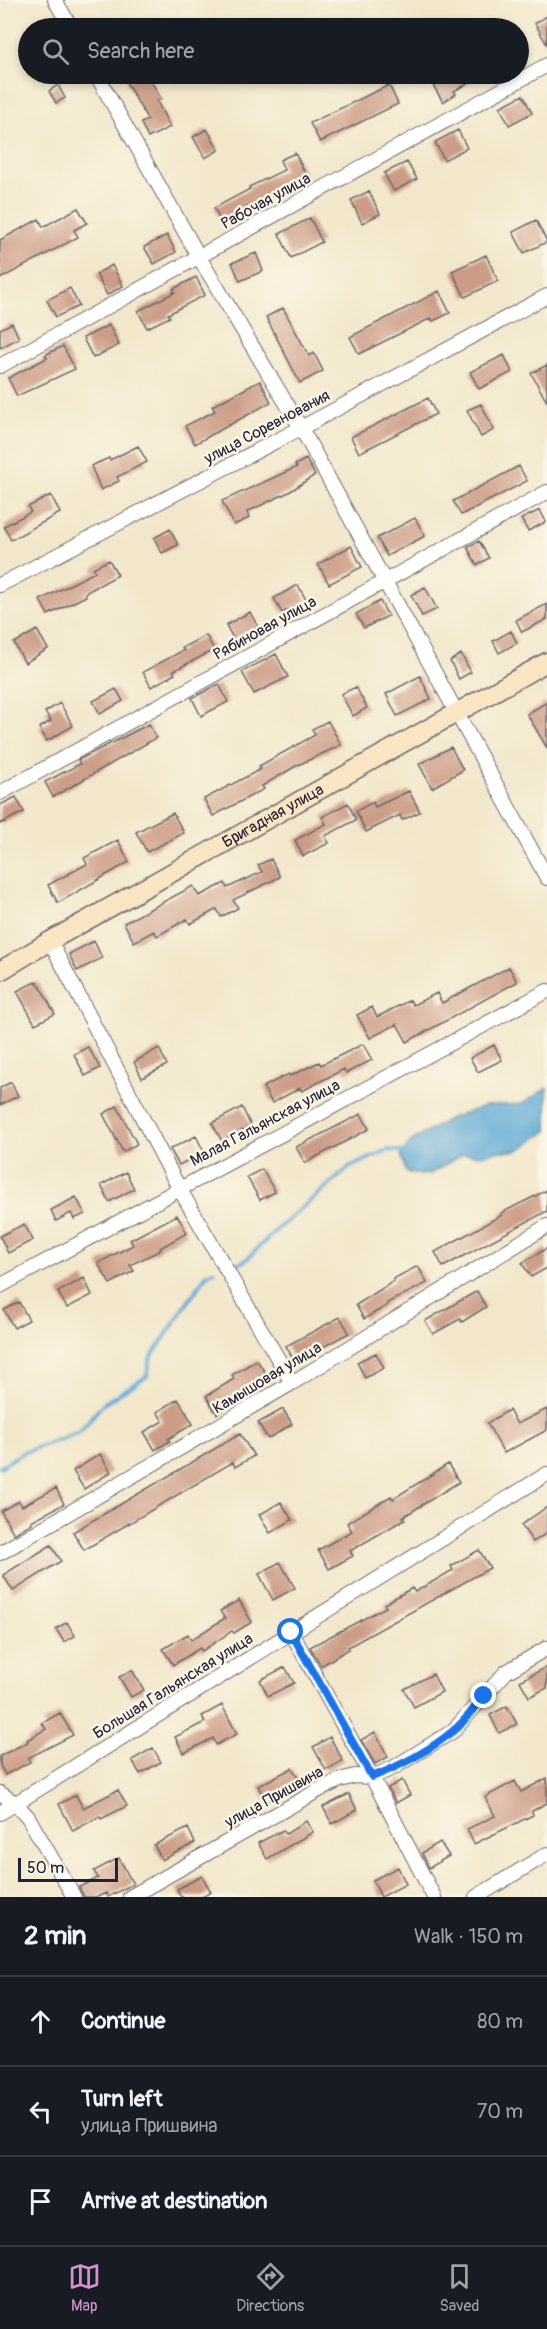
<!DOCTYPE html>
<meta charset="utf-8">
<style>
body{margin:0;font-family:Pangolin,sans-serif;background:#20242c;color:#f1f3f6}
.scale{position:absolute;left:18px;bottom:15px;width:100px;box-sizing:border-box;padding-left:6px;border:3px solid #22223b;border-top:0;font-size:16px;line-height:21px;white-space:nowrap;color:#22223b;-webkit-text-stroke:4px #fcf5e5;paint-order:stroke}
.stop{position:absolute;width:18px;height:18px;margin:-14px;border:4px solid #1a73e8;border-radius:50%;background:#fff}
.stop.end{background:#1a73e8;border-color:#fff;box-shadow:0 2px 6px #0008}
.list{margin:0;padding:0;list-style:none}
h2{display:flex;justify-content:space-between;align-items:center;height:78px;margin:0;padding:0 24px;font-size:26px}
h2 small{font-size:20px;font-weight:400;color:#9ea1a6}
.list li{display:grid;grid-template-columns:39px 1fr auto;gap:18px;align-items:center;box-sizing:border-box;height:90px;padding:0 24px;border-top:2px solid #363941}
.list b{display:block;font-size:22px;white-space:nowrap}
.list p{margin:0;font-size:20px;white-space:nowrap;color:#9ea1a6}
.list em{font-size:20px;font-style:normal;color:#9ea1a6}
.icon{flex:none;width:33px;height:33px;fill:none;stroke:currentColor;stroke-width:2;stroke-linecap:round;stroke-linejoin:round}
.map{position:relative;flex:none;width:547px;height:1897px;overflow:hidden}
.search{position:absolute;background:#171b24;box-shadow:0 3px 9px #0003;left:18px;right:18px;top:18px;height:66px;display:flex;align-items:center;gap:15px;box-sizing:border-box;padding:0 21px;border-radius:33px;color:#9ea1a6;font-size:22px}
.sheet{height:348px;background:#171b24}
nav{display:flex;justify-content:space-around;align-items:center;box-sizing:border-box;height:84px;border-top:2px solid #363941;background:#171b24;font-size:16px;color:#9ea1a6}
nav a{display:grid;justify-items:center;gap:3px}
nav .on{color:#d690ce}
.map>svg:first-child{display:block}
.water{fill:#5eaad6;stroke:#406688;stroke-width:1.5}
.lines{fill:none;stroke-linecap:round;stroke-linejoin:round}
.stream{stroke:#5eaad6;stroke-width:4}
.building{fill:#cc9c86}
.street-casing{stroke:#6b676d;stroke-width:16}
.secondary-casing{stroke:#6b676d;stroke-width:21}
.street{stroke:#fff;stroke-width:14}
.secondary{stroke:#fbe6c4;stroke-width:18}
.route{stroke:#1a73e8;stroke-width:8}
.labels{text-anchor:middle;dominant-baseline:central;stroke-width:5;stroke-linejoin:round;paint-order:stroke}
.street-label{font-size:16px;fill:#22223b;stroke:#fcf5e5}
</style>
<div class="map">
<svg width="547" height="1897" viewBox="0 0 547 1897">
<rect width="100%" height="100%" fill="#fcf5e5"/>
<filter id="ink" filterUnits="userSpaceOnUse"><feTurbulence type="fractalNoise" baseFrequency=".0167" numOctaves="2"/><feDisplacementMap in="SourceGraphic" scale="12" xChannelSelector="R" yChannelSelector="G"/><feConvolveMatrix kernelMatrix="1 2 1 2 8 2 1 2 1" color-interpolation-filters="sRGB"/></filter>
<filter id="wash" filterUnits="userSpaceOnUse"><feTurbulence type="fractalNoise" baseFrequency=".008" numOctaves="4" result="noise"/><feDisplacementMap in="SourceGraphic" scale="24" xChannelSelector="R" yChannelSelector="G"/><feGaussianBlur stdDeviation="1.35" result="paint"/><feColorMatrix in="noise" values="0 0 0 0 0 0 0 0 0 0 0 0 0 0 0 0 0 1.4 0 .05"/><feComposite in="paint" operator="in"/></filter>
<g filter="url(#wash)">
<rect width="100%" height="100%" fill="#f2e7cb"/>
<path class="water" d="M547,1088V1131L517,1151H498L482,1155L463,1154L430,1174L421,1175L406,1172L401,1155L411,1141L451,1118L485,1106L522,1104Z"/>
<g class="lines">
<path class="stream" d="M236,1264L245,1261L276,1230L350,1167L388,1150L407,1152
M0,1467L22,1453L79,1432L103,1404L147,1376L150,1359L207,1274L215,1271"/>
</g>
<g id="blocks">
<path class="building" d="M547,16V45L535,23Z
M141,74H147L161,99L157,101L170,127L148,138L141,123L148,120L126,82Z
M446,74H486L454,91L456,94L443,102L431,82Z
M58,85L65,98L56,103L49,91Z
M389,85L398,104L320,142L310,123Z
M523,95L532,113L509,125L500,107Z
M207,129L219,150L205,158L193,137Z
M458,130L467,148L444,160L435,142Z
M295,153L306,175L279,189L281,191L243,209L245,212L222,224L214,208L250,189L249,187L284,170L280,160Z
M407,162L417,179L394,191L384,173Z
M369,191L380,214L362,223L351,200Z
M78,208L87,223L74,230L78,237L0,279V240L39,219L43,227Z
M310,218L322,242L291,258L279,234Z
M536,220L547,242L524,253L513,232Z
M167,235L176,252L154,264L144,247Z
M256,253L263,271L240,281L232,263Z
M486,255L498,281L465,297L452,271Z
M112,265L123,286L107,295L96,274Z
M196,277L205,295L168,314L170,317L147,328L138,311L175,292L173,289Z
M70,288L79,306L56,317L47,300Z
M439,291L450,313L433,321L431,318L359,354L350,337Z
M283,308L309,356L314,353L323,371L300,383L266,317Z
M12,323L19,338L0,348V329Z
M109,325L119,345L93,358L83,338Z
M63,346L75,369L17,396L8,378L47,358L45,355Z
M504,355L512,372L479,389L470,372Z
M547,365V402L531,373Z
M260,381L271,402L195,444L185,426L215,411L212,406Z
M428,398L436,414L359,453L351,437Z
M481,404L494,430L481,437L467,410Z
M138,446L147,462L117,477L119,481L101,490L91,466L109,458L110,460Z
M306,459L315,475L289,492L247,512L249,518L234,525L222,501L297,467L295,465Z
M519,466L527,481L461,515L453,501Z
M51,495L60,513L11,540L4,526L31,512L28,507Z
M540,510L546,522L528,531L521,519Z
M415,518L425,536L387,556L377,538Z
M170,529L178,545L162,553L154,538Z
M479,541L489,558L477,565L467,547Z
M351,546L362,567L329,584L318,564Z
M109,560L118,575L85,593L86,596L48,615L40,600L95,572L93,568Z
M298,585L306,600L282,613L274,598Z
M425,587L437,609L422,616L411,595Z
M380,601L388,616L364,628L356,614Z
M547,604V619L522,632L516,620Z
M250,612L258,627L234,640L226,625Z
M37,630L48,649L25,663L14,643Z
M511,631L517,643L499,653L493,641Z
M206,635L214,650L173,671L175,674L151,687L143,672L184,650L182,648Z
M276,654L288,677L254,694L242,672Z
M461,654L471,672L459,679L450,661Z
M420,676L431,699L397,716L386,694Z
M219,684L228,702L201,716L192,698Z
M356,687L367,708L353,716L341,694Z
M116,689L123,701L100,714L93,701Z
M547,702V748L527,714Z
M60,703L73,726L47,741L39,728L51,721L45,712Z
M328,721L341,745L296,766L262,786L264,789L213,816L204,799L261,769L259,766L315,735L312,729Z
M149,724L156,738L53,797L45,782L80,764L78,760Z
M451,747L463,770L432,788L419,764Z
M409,791L420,812L402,820L400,815L366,832L356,811L373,802L375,807Z
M16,797L24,812L0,824V805Z
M348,803L356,820L325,836L329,843L303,856L295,840L326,824L322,817Z
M173,813L184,833L147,852L136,832Z
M118,840L129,862L58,903L48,885L87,864L84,858Z
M271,859L280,877L233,900L238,908L221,917L217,909L190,924L187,919L157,936L154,931L134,942L124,923L193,886L199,896L225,883L227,888L262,872L258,865Z
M94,941L102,958L77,971L69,954Z
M509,967L517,982L407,1042L397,1024L370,1038L357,1015L372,1007L377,1017L410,1000L413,1005L437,993L442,1003Z
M37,981L55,1014L35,1024L17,991Z
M363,1044L372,1060L346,1073L344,1069L302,1091L300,1088L272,1103L263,1087L289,1074L290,1076L319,1062L321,1065Z
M494,1045L502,1060L478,1072L470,1058Z
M88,1047L100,1068L85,1076L74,1054Z
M159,1048L167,1065L142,1078L134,1062Z
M11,1082L18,1096L0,1105V1088Z
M117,1106L137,1144L123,1152L103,1114Z
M242,1107L251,1126L222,1141L212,1123Z
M361,1114L369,1129L305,1163L296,1147Z
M196,1136L204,1152L179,1165L170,1149Z
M262,1169L275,1192L260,1200L247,1177Z
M126,1172L134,1189L109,1202L101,1185Z
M547,1190V1211L443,1267L435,1252L502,1215L501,1213Z
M76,1197L85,1214L74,1219L71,1213L56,1221L51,1210Z
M177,1215L187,1233L160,1248L161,1250L130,1265L134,1271L110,1284L98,1263L133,1245L130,1240Z
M24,1224L33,1240L8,1253L0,1236Z
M547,1248V1268L531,1277L522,1263Z
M418,1266L427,1283L387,1303L388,1305L364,1319L356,1305L394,1281L393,1279Z
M84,1278L92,1295L67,1308L58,1292Z
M477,1291L486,1307L462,1322L460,1319L433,1334L425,1321Z
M19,1302L29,1320L14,1328L4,1310Z
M340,1317L349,1333L295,1362L286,1346Z
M376,1353L384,1368L365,1378L357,1362Z
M257,1360L270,1380L217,1414L206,1396L234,1379L232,1375Z
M178,1399L193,1424L168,1439L170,1441L155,1450L144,1432L163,1421L157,1412Z
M283,1409L292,1424L268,1439L258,1423Z
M547,1409V1430L504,1453L487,1423L509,1410L517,1424Z
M240,1434L254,1456L235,1467L233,1462L84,1550L73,1532Z
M100,1454L111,1472L84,1489L73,1471Z
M448,1464L459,1482L403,1517L405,1519L350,1551L353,1556L329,1569L318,1550L352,1531L347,1523L391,1496L393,1499Z
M56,1488L64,1504L31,1521L32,1523L14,1534L1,1511L19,1501L22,1506Z
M281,1502L292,1520L270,1533L259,1515Z
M547,1507V1533L533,1542L521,1525Z
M51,1545L61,1561L13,1591L3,1575Z
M479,1550L490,1568L348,1647L349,1649L321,1666L310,1647L386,1607L384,1604L412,1588L415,1592L453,1570L451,1566Z
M280,1562L295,1588L273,1600L259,1574Z
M239,1600L252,1622L234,1633L232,1631L202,1651L200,1648L173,1665L163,1649L188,1634L191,1640L225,1618L220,1611Z
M67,1622L75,1636L64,1642L56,1629Z
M285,1667L294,1683L268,1696L260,1680Z
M547,1667V1688L529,1697L520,1681Z
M132,1670L144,1690L131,1697L119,1677Z
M433,1674L442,1692L414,1707L404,1689Z
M222,1705L237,1734L216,1745L213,1738L184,1753L175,1737L205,1722L202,1716Z
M507,1706L517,1724L499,1733L490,1715Z
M60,1713L73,1735L28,1758L30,1762L5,1775L0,1765V1756L28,1742L27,1740L46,1729L42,1723Z
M375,1732L388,1757L375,1764L361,1740Z
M330,1737L343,1761L326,1770L313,1747Z
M153,1748L161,1762L140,1774L132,1760Z
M292,1768L301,1783L267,1802L258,1786Z
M547,1778V1803L532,1811L533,1815L474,1844L467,1829L495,1816L485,1797L515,1781L521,1792Z
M402,1780L410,1795L396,1803L388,1788Z
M118,1790L127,1806L101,1819L100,1816L73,1831L59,1804L76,1795L83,1808Z
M349,1794L357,1810L332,1824L323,1807Z
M306,1821L313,1832L267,1859L258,1843L283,1830L286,1834Z
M188,1828L195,1843L162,1860L154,1845Z
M440,1842L449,1856L429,1868L422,1853Z
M119,1858L133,1884L108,1897L106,1893L97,1897H84L79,1887L98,1878L94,1871Z
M398,1867L406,1884L381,1897L373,1880Z
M202,1876L211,1892L202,1897H181L177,1889Z"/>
</g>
</g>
<g filter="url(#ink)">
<use href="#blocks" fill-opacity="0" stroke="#6b676d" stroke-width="1.5"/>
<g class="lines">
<defs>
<path id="street" d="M55,0L71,28
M96,74L199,257L301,428L547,878
M0,366L547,65
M0,585L301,428L547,296
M0,793L547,492
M50,941L179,1188L292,1383
M0,1286L547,991
M0,1553L292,1383L547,1226
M291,1632L372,1777L434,1897
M0,1793L15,1803L28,1817L74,1897
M0,1813L547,1474
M130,1897L319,1790L340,1780L355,1776L372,1777L393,1768L453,1731L506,1672L547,1648
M476,1897L547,1854"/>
<g id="secondary">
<path id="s1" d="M0,971L50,941L547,662"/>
</g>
</defs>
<use href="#street" class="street-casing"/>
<use href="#secondary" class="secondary-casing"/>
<use href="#street" class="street"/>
<use href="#secondary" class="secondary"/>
</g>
</g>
<g class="lines" filter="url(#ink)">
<path class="route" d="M291,1632L372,1777C400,1766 430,1750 453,1731C466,1721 474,1708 484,1696"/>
</g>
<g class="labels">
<g class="street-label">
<text transform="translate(266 201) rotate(-29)">Рабочая улица</text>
<text transform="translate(267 427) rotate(-28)">улица Соревнования</text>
<text transform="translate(265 628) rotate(-29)">Рябиновая улица</text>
<text stroke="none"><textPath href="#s1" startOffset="314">Бригадная улица</textPath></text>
<text transform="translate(265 1123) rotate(-28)">Малая Гальянская улица</text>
<text transform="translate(267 1378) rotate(-31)">Камышовая улица</text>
<text transform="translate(173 1686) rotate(-32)">Большая Гальянская улица</text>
<text transform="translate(274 1797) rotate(-29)">улица Пришвина</text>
</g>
</g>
</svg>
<div class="scale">50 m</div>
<div class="stop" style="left:291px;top:1632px"></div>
<div class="stop end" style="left:484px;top:1696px"></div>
<div class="search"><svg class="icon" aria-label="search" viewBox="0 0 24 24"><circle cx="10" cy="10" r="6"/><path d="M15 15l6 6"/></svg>Search here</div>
</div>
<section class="sheet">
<h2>2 min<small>Walk · 150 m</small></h2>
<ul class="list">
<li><svg class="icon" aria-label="ahead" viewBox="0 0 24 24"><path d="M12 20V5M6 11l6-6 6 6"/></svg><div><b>Continue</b></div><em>80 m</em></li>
<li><svg class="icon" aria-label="left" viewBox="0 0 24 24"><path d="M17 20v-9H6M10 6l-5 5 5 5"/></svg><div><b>Turn left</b><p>улица Пришвина</p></div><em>70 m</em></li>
<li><svg class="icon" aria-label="arrive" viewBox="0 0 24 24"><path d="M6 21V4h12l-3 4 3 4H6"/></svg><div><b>Arrive at destination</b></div></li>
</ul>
</section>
<nav>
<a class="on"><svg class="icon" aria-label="map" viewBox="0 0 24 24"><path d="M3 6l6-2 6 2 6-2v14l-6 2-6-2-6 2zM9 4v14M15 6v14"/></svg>Map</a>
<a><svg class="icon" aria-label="directions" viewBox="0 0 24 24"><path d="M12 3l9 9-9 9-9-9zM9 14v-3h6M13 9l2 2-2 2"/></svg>Directions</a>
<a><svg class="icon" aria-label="saved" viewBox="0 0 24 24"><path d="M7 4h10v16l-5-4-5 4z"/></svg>Saved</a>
</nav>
